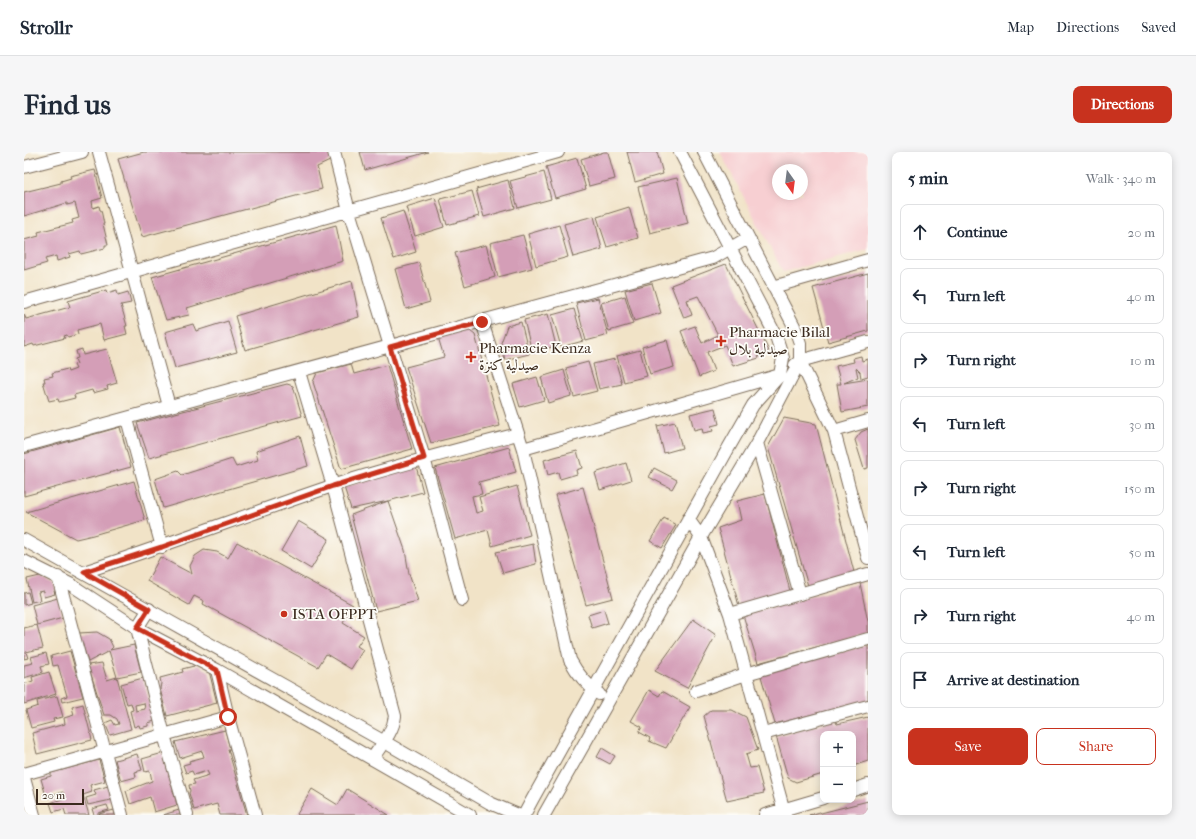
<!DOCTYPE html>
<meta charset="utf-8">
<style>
body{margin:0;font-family:"IM FELL French Canon",Amiri,serif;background:#f6f6f7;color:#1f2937}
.controls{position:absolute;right:12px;bottom:12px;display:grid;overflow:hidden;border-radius:8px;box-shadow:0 2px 10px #0003}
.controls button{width:36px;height:36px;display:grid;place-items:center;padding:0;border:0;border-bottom:1px solid #e0e1e3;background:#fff;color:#1f2937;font:20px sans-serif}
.compass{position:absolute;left:748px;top:12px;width:36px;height:36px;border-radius:50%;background:#fff;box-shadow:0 2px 10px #0003;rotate:166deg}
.scale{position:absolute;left:12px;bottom:10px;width:48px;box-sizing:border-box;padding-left:4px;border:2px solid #3b2a1e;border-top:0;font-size:11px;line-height:14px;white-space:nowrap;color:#3b2a1e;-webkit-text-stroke:3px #fdfcf7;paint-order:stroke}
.stop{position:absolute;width:12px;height:12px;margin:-9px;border:3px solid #c8321e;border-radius:50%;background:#fff}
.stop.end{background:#c8321e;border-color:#fff;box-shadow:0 1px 4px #0008}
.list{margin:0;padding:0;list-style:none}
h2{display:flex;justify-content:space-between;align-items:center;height:52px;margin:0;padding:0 16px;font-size:17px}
h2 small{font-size:13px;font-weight:400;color:#747a83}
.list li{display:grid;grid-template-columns:26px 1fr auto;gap:12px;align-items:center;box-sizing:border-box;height:56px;margin:0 8px 8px;padding:0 8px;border:1px solid #e0e1e3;border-radius:8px}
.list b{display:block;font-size:15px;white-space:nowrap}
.list em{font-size:13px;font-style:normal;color:#747a83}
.actions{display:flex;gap:8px;padding:12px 16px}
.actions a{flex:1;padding:9px 0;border:1px solid #c8321e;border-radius:8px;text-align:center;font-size:14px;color:#c8321e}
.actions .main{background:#c8321e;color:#fff}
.icon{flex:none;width:22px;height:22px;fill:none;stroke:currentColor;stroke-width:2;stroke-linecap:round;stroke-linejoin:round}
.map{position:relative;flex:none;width:844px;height:663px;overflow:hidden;border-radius:8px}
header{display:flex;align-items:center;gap:24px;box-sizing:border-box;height:56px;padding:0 20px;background:#fff;border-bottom:1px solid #e0e1e3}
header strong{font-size:19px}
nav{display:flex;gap:22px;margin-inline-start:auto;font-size:14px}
.intro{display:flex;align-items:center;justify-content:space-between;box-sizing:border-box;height:96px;padding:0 24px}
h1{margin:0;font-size:28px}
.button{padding:10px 18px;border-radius:8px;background:#c8321e;color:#fff;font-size:14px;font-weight:700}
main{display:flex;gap:24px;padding:0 24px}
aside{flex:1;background:#fff;border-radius:8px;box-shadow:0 2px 10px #0003}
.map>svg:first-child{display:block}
.built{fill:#f7cfd2;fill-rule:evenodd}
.building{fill:#d49eb7;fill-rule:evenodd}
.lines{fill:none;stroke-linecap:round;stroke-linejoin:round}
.minor-casing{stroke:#7b6b59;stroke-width:14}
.minor{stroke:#fff;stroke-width:12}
.route{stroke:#c8321e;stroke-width:5}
.poi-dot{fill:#c8321e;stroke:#fdfcf7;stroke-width:1.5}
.labels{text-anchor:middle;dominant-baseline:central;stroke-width:3.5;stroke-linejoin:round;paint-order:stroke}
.poi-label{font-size:15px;fill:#3b2a1e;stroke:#fdfcf7;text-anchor:start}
</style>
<header>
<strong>Strollr</strong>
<nav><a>Map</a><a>Directions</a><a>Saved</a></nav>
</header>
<div class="intro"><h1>Find us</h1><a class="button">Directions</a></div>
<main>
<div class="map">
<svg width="844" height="663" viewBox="0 0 844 663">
<rect width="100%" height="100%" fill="#fdfcf7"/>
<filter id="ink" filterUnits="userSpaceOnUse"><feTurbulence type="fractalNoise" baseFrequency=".025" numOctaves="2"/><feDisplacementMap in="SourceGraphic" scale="8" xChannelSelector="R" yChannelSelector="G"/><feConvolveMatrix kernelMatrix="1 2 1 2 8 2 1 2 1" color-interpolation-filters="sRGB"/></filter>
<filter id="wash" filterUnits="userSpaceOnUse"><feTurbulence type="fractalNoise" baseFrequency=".012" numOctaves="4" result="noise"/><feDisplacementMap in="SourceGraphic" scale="16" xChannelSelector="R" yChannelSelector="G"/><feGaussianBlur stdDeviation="0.9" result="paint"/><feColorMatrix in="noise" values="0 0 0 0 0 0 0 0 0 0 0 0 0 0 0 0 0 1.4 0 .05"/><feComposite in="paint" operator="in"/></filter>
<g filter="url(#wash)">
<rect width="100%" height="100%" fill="#f1e3c7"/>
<path class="built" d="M696,0H844V97L759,120ZM754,18H778V42H754Z"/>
<g id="blocks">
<path class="building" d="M120,0H305L308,8L293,15L298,37L118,85L94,7Z
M336,0H404L341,18Z
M580,0H584L591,27L565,34L557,7Z
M603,0H633L639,22L611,30Z
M553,6L562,37L531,46L522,15Z
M71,18L78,46L68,49L69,56L75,54L76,58H77L80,72H79L84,93H81V96L57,102L56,99L45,102L46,105L33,109L32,104L21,107L23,111L0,118V88L15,84L14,80L49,71L48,68L55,66L51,51L43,53V51L0,64V40L37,31V29L47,26L46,24Z
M520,20L527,47L494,56L486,29Z
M653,26L664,71L626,81L614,35Z
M484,28L491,56L460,65L452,37Z
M448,39L455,64L423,73L416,47Z
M411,46L420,75L391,84L382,55Z
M605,55L614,86L583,95L573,65Z
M379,59L392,100L370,107L357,66Z
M570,64L578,97L549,105L540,72Z
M312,73L319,109L163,156L165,163L142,168L128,125Z
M535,73L544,105L512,114L504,82Z
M499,83L508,116L474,125L466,91Z
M462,93L471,125L441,134L431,101Z
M395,111L406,150L382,157L371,117Z
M702,112L745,199L734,204L735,206L709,214L701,193L683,200L690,219L675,225L657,179L671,174L678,191L694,183L674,144L663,148L668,163L660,166L647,133Z
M844,121V179L804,190L789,136Z
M328,129L335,165L221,198L211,164Z
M628,131L637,161L610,169L601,138Z
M82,138L83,141L93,138L94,143L104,140L107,151L97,153L103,174H101L103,182L80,188L76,172L53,178L54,182L44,185L43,183L40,184L41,186L10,194L9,192L0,195V162L2,167L46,155L44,149Z
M601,144L609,172L585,179L577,151Z
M574,146L584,183L562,189L552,151Z
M550,157L559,189L537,195L528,163Z
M524,162L532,194L508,200L500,168Z
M204,169L213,200L151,216L141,180L169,172L172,179Z
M497,170L505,202L481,208L477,191L483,174Z
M442,176L451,183L476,274L407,291L382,215L420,205L414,185Z
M643,188L650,215L626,222L618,195Z
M58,197L59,203L83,197L93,231L83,234L84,237L69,241L68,238L50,243L51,246L35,250L34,247L25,249L19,230H21L20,226L29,224L28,221L43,217L44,220L52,217L50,213L53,212L51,207L54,206L52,199Z
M616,198L623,224L600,230L593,204Z
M837,204L838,209L844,207V224L837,226L836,220L832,216L834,225L820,231L844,227V255L818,260L813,232H817L812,214L830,210L829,206Z
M591,207L598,232L575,237L569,212Z
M564,210L573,239L550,245L542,216Z
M327,212L330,222L363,213L388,297L317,317L289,230L293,221Z
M540,218L547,244L524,251L517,225Z
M513,225L520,248L496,255L489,232Z
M263,232L269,234L278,264L125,306L113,271Z
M691,256L695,272L687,274L689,279L679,281L678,276L670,278L666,262Z
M760,266L792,272L830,420L784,434L744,295Z
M651,270L658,296L640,301L633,274Z
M96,275L107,315L0,344V302Z
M844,277V316L840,317L831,288L837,280Z
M276,284L284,314L139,356L131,327L154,319L158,323L208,307L212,315L234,308L232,299Z
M485,295L492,320L455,330L458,342L448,344L452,361L459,359L455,345L493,334L506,383L468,394L464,378L431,387L411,316Z
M553,299L558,316L552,318L553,322L536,327L534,320L524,323L520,308Z
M602,311L607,328L576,338L571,321Z
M392,314L399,340L364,349L381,398L385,422L394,449L352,459L327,363L364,349L327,357L320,335Z
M630,316L653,328L648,337L625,325Z
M110,329L121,368L69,383L52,387L2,360Z
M559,335L589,446L562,453L531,343Z
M741,342L766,439L715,454L694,376L717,368L713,349Z
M640,366L652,373L638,396L626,389Z
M274,369L305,387L287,417L257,399Z
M213,390L329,453L319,471L340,484L333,494L339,498L327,517L302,502L294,515L179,452L180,449L170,444L165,453L123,429L136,405L168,422L166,414L171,404L180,398L193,400L204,406Z
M509,392L512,412L479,421L472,400Z
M16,424L30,430L32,439H30L31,442L20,445L19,439L14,440L16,448L8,450L3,427Z
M836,431L844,470V481L734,511L719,463Z
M4,440L7,451L0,453V441Z
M34,446L39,466L13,473L8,453Z
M580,458L584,471L568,476L564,463Z
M669,467L692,483L663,536L631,519Z
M13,473L19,496L2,500L4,506L0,507V476Z
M73,480L85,487L89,495L86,498L110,493L117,520L93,525L85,499L64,510L55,481Z
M844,493V548L751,572L736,521Z
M46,499L59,545L38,550L37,546L43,544L34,513L29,514L27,504Z
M22,501L25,512L17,514L19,520L0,526V513L9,511L7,505Z
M78,511L83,528L93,525L107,577L86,583L81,571L88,568L91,573L95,572L93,567L87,563H80L64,513Z
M174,513L185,519L193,551L143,564L136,537L137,531L136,526L159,520L158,517Z
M25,520L32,542L0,552V532L9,529L8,525Z
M119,526L131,569L124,571V574L116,576L115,573L110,575L106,559L109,558L108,554L107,551L103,552L97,532ZM120,551L121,557L112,559L111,553Z
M625,538L635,544L638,539L666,555L642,596L625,589L626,586L615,580L618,575L607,569Z
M33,544L39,565L29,567L30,570L7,576L2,558L14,554L13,549Z
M59,552L68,588L13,602L8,581L41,572L40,566L50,563L48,555Z
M687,558H708L722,565L734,598L722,602L726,616L733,615L740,641L703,649L680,564Z
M844,565V609L829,614V582H799V622L772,630L764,626L752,584L811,568L813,572Z
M201,578L206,597H204L223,663H196L193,652L170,658L165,641L166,639L165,633L171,632L169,628L185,623L183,619L170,623L168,619L162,621L159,613L166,611L165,609L180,605L178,599L156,606L151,590Z
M578,596L591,604L586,612L573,605Z
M139,601L153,653L130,660L126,645L106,652L102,639L128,629L126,619L121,620L118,607Z
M113,602L118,618L111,620L112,625L97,629L91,608Z
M75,608L81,629L66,633L68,640L59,643L65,663H42L40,657L29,660L26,651L41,646L39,640L22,644L17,627L27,624V621Z
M84,634L87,648L64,653L62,646L72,643L70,638Z
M288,637L314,653L323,637L365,663H274L273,662Z
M844,649V663H785L796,660L797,661Z
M83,653L85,658L74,661V663H70L68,657Z
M90,658L91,663H76L75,662Z
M155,658L156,663H139Z"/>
</g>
</g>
<g filter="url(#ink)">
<use href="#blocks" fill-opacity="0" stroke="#7b6b59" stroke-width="1"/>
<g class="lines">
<defs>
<path id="minor" d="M75,0L145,254
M310,0L325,59L400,306L438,448
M680,0L770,174L776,191V209L810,279L844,406
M0,15L58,0
M749,135L844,108
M0,150L534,0
M458,170L499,297L546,508C553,521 563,533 575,542
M771,213L776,209L844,190
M275,220L309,334L371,564C369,581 357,593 348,607
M103,267L138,395
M810,279L844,269
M733,291L776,442
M0,294L689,106L724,86
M499,297L756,223
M664,367L677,385L706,462L761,663
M0,388L359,589L466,651L494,663
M0,409L46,432L113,476L193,518L446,663
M60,420C143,393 225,362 308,334C369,314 432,298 494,282
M34,425L98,663
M125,457L113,476L140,583L163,663
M706,462L844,422
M672,539L722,522L844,487
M204,565L231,663
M739,582L844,554
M0,622L204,565L193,518
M0,626L10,663
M829,638L844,633
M500,663L508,648L705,295L729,253L756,223L759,206L752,184L656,0
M520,663L677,385L733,291L776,209
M741,663L799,646"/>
</defs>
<use href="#minor" class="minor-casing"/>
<use href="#minor" class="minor"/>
</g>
</g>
<g class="lines" filter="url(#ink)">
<path class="route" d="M204,565L193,518L113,476L125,457L60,420L138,395L309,334L400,306L366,195L458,170"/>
</g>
<g class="poi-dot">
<path d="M695 183h4v4h4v4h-4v4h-4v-4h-4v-4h4z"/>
<path d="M445 199h4v4h4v4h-4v4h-4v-4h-4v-4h4z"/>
<circle cx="260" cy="462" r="4"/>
</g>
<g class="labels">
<g class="poi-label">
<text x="705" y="180">Pharmacie Bilal<tspan x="705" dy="17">صيدلية بلال</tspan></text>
<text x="455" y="196">Pharmacie Kenza<tspan x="455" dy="17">صيدلية كنزة</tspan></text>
<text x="268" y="462">ISTA OFPPT</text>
</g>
</g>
</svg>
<div class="controls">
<button>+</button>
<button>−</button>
</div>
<svg class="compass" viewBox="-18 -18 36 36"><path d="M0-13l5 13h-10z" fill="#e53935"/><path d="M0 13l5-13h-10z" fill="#747a83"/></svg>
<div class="scale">20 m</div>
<div class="stop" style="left:204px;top:565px"></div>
<div class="stop end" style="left:458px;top:170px"></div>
</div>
<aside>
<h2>5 min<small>Walk · 340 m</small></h2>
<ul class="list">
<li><svg class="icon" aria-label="ahead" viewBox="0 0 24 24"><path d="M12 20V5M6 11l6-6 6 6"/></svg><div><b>Continue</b></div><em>20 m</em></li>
<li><svg class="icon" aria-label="left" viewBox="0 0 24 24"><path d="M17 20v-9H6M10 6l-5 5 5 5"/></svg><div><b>Turn left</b></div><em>40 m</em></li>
<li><svg class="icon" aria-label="right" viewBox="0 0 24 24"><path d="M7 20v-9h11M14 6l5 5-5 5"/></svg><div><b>Turn right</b></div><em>10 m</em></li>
<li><svg class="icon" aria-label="left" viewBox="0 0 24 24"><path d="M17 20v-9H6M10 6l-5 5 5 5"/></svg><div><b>Turn left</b></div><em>30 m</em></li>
<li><svg class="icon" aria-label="right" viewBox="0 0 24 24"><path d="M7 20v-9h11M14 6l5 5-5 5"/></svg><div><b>Turn right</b></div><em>150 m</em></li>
<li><svg class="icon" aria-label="left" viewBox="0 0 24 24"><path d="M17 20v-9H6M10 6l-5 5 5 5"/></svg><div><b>Turn left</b></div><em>50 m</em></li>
<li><svg class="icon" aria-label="right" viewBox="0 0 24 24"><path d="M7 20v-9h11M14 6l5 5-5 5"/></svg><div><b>Turn right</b></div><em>40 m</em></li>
<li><svg class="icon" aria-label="arrive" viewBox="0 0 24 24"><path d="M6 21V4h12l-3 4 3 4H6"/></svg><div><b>Arrive at destination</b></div></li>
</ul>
<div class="actions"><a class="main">Save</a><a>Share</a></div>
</aside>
</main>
